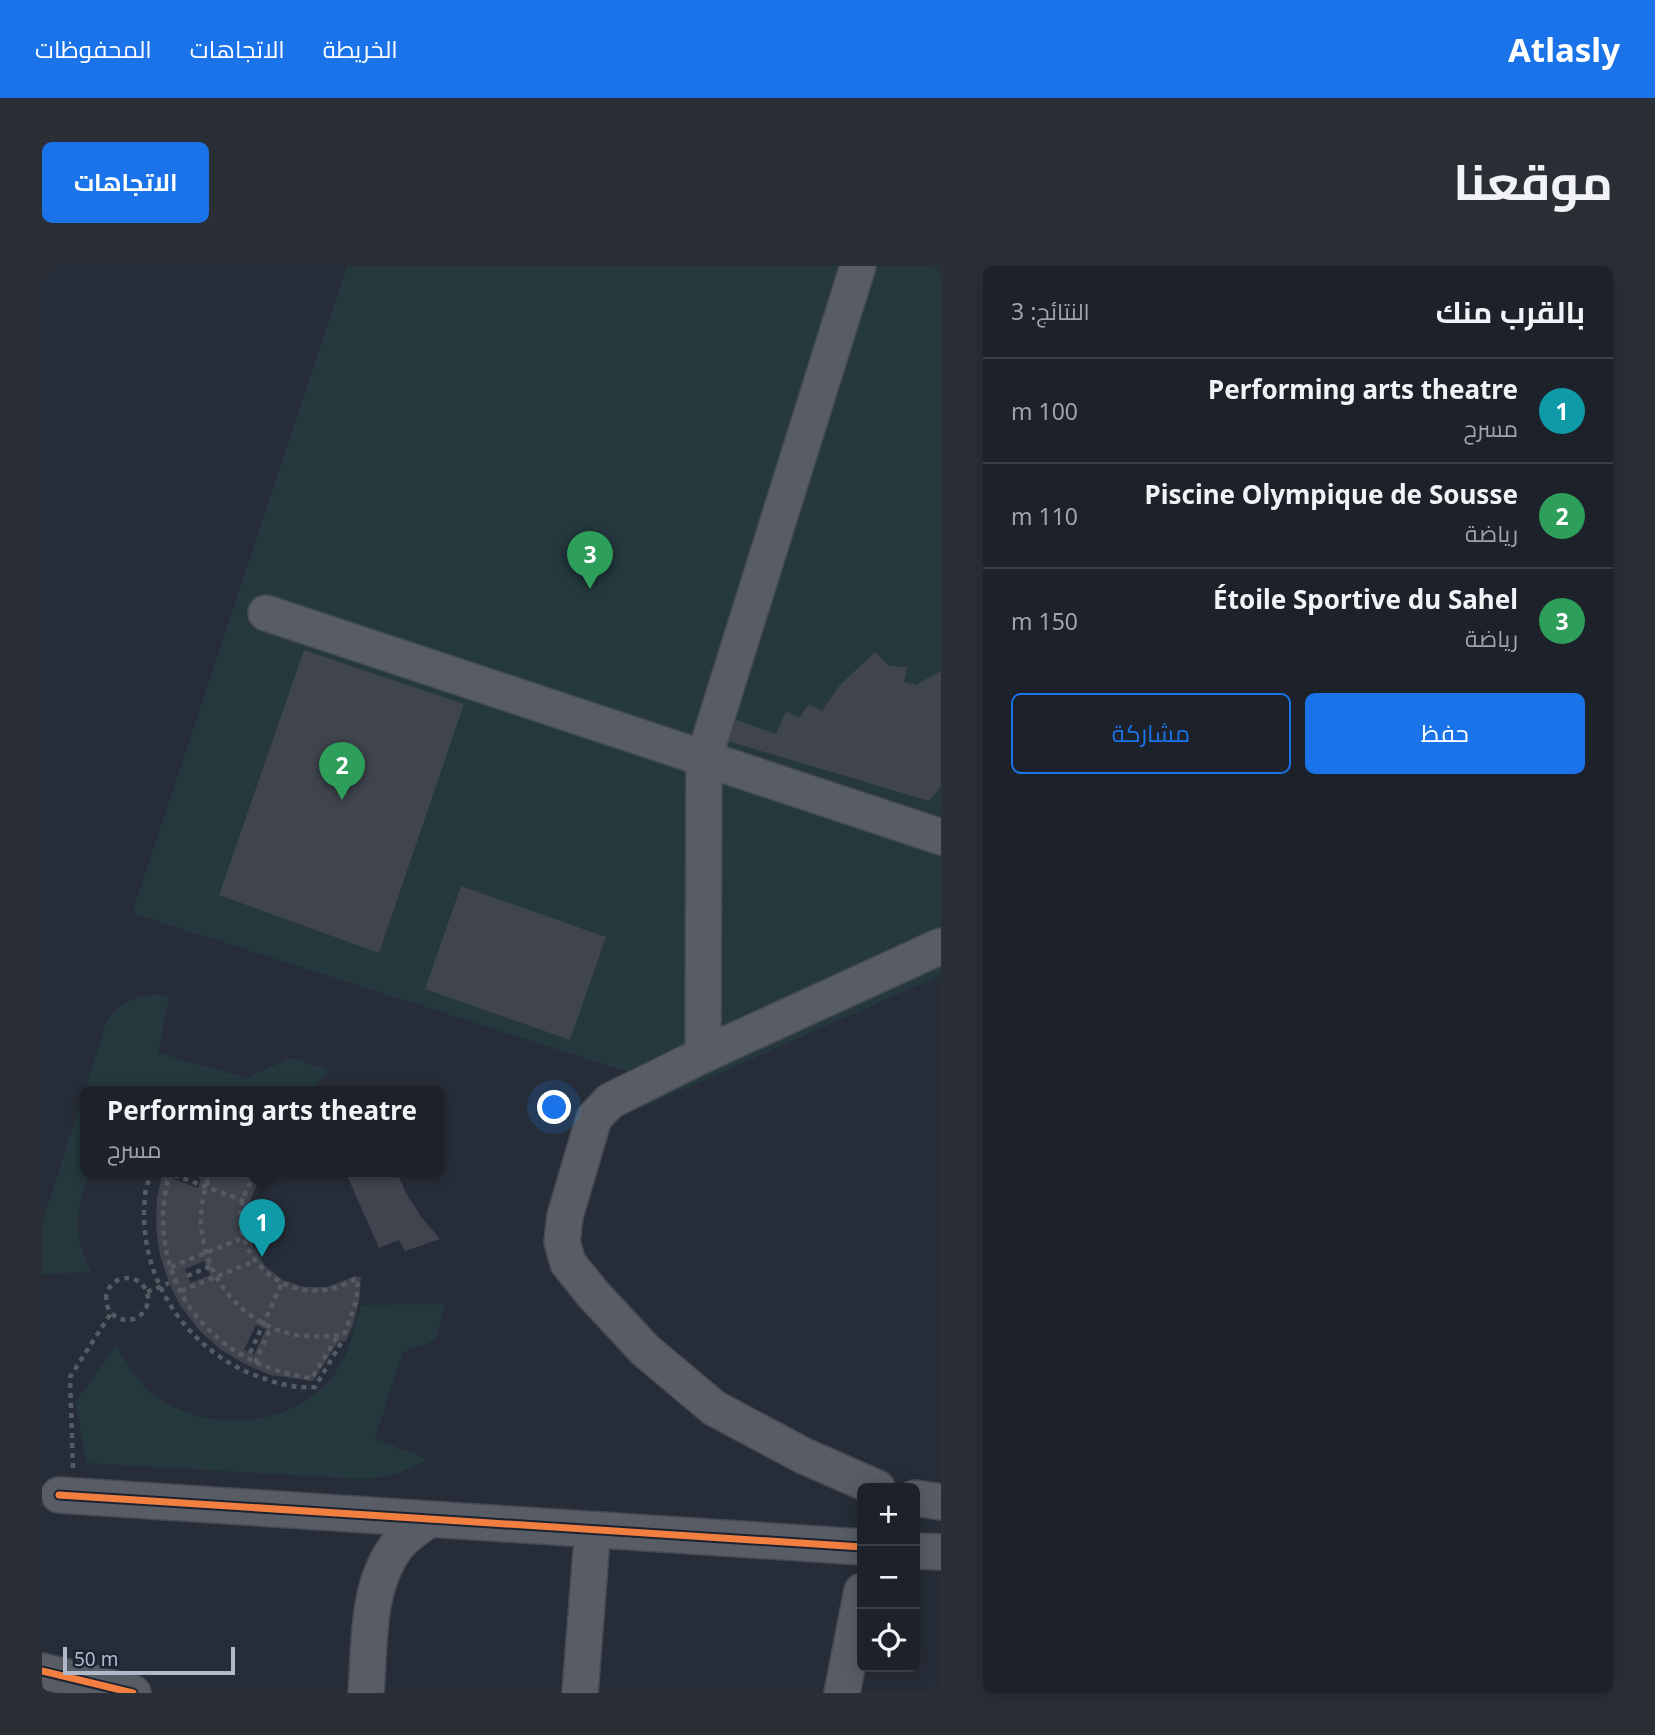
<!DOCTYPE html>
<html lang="ar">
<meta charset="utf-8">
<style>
body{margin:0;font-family:"Noto Sans",Cairo,sans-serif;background:#2a2f36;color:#f1f3f6;direction:rtl}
.controls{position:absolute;right:21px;bottom:21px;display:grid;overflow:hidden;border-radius:10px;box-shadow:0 4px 18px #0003}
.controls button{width:63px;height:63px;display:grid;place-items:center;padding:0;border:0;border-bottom:2px solid #3b3f47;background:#1d222a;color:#f1f3f6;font:35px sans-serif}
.scale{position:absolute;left:21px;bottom:18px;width:172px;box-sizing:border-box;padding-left:7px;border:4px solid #b1b9c9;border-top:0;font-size:19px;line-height:24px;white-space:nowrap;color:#b1b9c9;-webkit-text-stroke:5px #1b2333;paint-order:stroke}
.you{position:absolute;left:513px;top:842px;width:24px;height:24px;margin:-18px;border:5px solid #fff;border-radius:50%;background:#1a73e8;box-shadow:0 0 0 10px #1a73e833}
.badge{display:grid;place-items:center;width:46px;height:46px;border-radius:50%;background:#1a73e8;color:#fff;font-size:23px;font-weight:700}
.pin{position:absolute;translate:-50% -58px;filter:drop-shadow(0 2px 4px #0008)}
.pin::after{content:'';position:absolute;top:37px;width:24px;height:21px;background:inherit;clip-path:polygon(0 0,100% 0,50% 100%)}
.popup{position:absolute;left:38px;top:820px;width:364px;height:91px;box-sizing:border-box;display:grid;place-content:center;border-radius:10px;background:#1d222a;filter:drop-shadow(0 2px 5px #0005);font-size:23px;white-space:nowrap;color:#a0a4a8}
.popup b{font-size:26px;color:#f1f3f6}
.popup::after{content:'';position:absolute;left:50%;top:100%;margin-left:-14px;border:14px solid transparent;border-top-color:#1d222a}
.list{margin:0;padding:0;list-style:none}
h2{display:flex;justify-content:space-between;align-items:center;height:91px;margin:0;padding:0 28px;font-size:30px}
h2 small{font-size:23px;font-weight:400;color:#a0a4a8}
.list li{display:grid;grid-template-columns:46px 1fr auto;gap:21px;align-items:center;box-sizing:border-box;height:105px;padding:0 28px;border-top:2px solid #3b3f47}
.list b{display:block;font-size:26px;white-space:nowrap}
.list p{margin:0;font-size:23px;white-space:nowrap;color:#a0a4a8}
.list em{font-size:23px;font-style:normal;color:#a0a4a8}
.actions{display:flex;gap:14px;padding:21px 28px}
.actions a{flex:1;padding:16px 0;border:2px solid #1a73e8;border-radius:10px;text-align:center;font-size:24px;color:#1a73e8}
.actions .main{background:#1a73e8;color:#fff}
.icon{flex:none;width:38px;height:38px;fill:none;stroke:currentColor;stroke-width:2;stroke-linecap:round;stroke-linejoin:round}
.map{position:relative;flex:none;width:899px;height:1427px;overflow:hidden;direction:ltr;border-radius:10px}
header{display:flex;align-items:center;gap:42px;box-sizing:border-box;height:98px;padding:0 35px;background:#1a73e8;color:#fff}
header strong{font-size:33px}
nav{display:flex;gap:38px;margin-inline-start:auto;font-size:24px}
.intro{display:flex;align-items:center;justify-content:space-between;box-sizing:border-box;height:168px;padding:0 42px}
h1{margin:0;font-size:49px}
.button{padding:18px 32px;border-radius:10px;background:#1a73e8;color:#fff;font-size:24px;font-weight:700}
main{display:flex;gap:42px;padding:0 42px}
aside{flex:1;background:#1d222a;border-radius:10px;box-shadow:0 4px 18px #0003}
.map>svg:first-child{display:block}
.green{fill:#24383e}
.building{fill:#3f444e;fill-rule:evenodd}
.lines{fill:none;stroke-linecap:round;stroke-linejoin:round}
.minor-casing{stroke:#444951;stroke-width:38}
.path{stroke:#555b63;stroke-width:4.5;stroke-dasharray:5 5;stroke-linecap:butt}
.minor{stroke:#585d65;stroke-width:35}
.cycleway-casing{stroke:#1b2333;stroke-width:11}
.cycleway{stroke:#f27e40;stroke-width:7}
</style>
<header>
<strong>Atlasly</strong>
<nav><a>الخريطة</a><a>الاتجاهات</a><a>المحفوظات</a></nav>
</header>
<div class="intro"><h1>موقعنا</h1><a class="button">الاتجاهات</a></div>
<main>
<aside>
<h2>بالقرب منك<small>النتائج: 3</small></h2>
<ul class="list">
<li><span class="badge" style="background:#0f9aa8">1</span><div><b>Performing arts theatre</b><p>مسرح</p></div><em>100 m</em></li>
<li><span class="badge" style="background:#2e9e5b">2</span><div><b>Piscine Olympique de Sousse</b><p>رياضة</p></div><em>110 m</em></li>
<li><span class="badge" style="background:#2e9e5b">3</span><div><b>Étoile Sportive du Sahel</b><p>رياضة</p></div><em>150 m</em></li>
</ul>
<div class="actions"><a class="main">حفظ</a><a>مشاركة</a></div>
</aside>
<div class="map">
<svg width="899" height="1427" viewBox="0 0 899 1427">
<rect width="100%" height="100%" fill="#272d38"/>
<path class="green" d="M305,0H899V709L602,841L586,806L90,647Z
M111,728L127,730L116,787L205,812L249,792L286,804L269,825H43V905H48C34,947 30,965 49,1006L0,1008V958L65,754C78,737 90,732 111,728Z
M403,1038L394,1074L361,1086L333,1173L386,1193C363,1206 343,1213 317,1213L44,1197L34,1135L74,1080C88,1101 100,1124 122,1136C176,1167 253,1160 292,1109C307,1088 312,1063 319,1039Z"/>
<path class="building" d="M262,384L422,438L337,687L177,629Z
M833,386L847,400L865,401L862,416L874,419L899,405V521L887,535L682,474L689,452L734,468L744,445L757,452L767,438L780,445L798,419Z
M419,620L564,671L528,774L383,723Z
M121,905H133L131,913L156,922L159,913L139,905H226L217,914L208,934L205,958L211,980L223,1000L241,1014L263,1021H285L313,1010L319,1011L317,1036L311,1059L304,1075L296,1076L271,1115L228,1109L203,1098L178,1083L157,1064L138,1039L127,1017L118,989L114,962L115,932ZM162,995L168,1009L148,1017L143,1003ZM214,1059L224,1063L212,1089L202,1084Z
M303,905H354L364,927L380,952L398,973L363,985L357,974L337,982Z"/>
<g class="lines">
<defs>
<path id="minor" d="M224,347L899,571
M661,789L662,492L816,0
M835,1222L762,1190L672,1142L603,1084L551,1028L526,997L520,976L523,950L552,852L568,835L661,789L899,680
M17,1229L820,1281
M873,1232L899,1236
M873,1285L899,1286
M0,1405L91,1427
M324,1427C328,1378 324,1322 354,1281C362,1270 377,1261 387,1253
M538,1427L549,1286
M800,1427L820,1325"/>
</defs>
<use href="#minor" class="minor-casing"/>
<path class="path" d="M110,905C107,914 103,923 103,931C95,1005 138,1076 205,1106C227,1115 249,1123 273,1121L299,1077
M128,905C99,1009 165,1099 270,1112L296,1069
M147,905L167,912
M170,905C141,965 172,1038 233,1063C256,1072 278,1071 302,1069L314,1036L316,1014L313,1013C239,1057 162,966 217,905
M132,909L202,935
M129,1001L203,971
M145,1010L169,1000
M64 1033a21 21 0 1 1 42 0a21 21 0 1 1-42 0Z
M139,1025L213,995
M105,1026L127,1017
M208,1087L240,1017
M213,1097L229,1061
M31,1202L28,1111L69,1047"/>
<use href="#minor" class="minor"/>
<defs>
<path id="cycleway" d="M17,1229L820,1281
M0,1405L91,1427"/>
</defs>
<use href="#cycleway" class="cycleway-casing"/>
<use href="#cycleway" class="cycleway"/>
</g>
</svg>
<div class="controls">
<button>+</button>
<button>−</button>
<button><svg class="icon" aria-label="locate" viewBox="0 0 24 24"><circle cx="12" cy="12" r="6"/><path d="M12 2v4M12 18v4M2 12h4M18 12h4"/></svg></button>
</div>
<div class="scale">50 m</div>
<div class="you"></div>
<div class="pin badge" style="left:220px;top:991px;background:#0f9aa8">1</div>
<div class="popup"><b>Performing arts theatre</b>مسرح</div>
<div class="pin badge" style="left:300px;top:534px;background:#2e9e5b">2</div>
<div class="pin badge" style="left:548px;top:323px;background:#2e9e5b">3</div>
</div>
</main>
